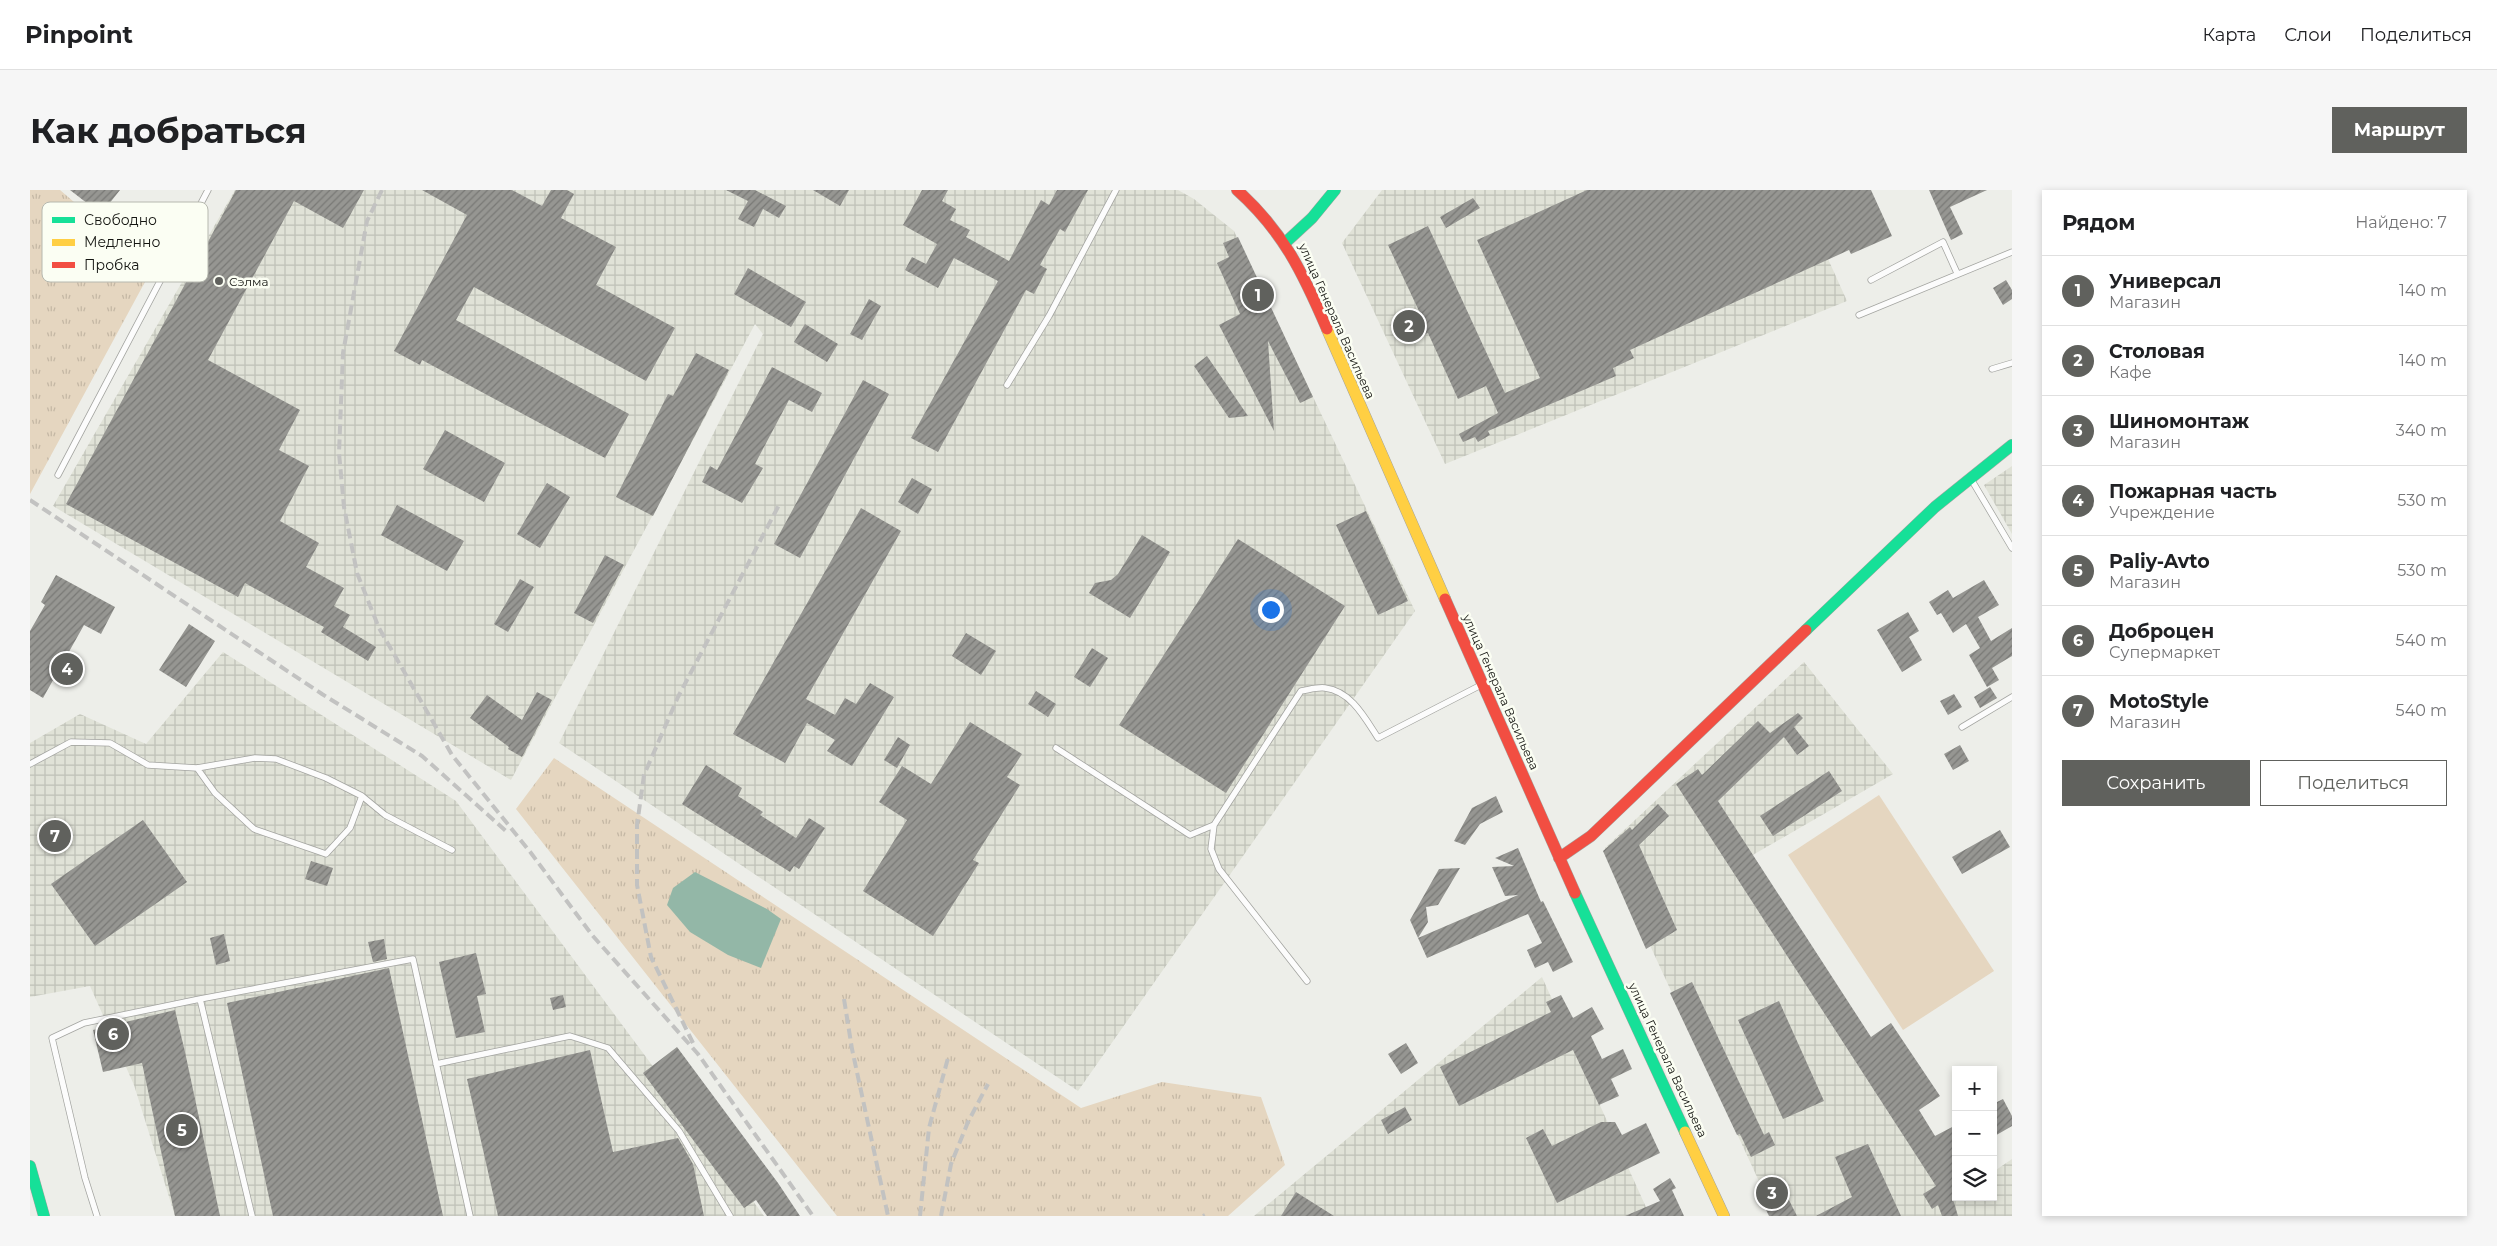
<!DOCTYPE html>
<html lang="ru">
<meta charset="utf-8">
<style>
body{margin:0;font-family:Montserrat,sans-serif;background:#f6f6f6;color:#202124}
.controls{position:absolute;right:15px;bottom:15px;display:grid;overflow:hidden;border-radius:0px;box-shadow:0 2px 8px #0003}
.controls button{width:45px;height:45px;display:grid;place-items:center;padding:0;border:0;border-bottom:1px solid #e0e0e0;background:#fff;color:#202124;font:25px sans-serif}
.you{position:absolute;left:1240px;top:419px;width:18px;height:18px;margin:-12px;border:4px solid #fff;border-radius:50%;background:#1a73e8;box-shadow:0 0 0 8px #1a73e833}
.badge{display:grid;place-items:center;width:32px;height:32px;border-radius:50%;background:#60615d;color:#fff;font-size:16px;font-weight:700}
.pin{position:absolute;translate:-50% -50%;border:2px solid #fff;box-shadow:0 1px 5px #0006}
.list{margin:0;padding:0;list-style:none}
h2{display:flex;justify-content:space-between;align-items:center;height:65px;margin:0;padding:0 20px;font-size:21px}
h2 small{font-size:16px;font-weight:400;color:#757577}
.list li{display:grid;grid-template-columns:32px 1fr auto;gap:15px;align-items:center;box-sizing:border-box;height:70px;padding:0 20px;border-top:1px solid #e0e0e0}
.list b{display:block;font-size:19px;white-space:nowrap}
.list p{margin:0;font-size:16px;white-space:nowrap;color:#757577}
.list em{font-size:16px;font-style:normal;color:#757577}
.actions{display:flex;gap:10px;padding:15px 20px}
.actions a{flex:1;padding:11px 0;border:1px solid #60615d;border-radius:0px;text-align:center;font-size:18px;color:#60615d}
.actions .main{background:#60615d;color:#fff}
.icon{flex:none;width:28px;height:28px;fill:none;stroke:currentColor;stroke-width:2;stroke-linecap:round;stroke-linejoin:round}
.map{position:relative;flex:none;width:1982px;height:1026px;overflow:hidden;border-radius:0px}
header{display:flex;align-items:center;gap:30px;box-sizing:border-box;height:70px;padding:0 25px;background:#fff;border-bottom:1px solid #e0e0e0}
header strong{font-size:24px}
nav{display:flex;gap:28px;margin-inline-start:auto;font-size:18px}
.intro{display:flex;align-items:center;justify-content:space-between;box-sizing:border-box;height:120px;padding:0 30px}
h1{margin:0;font-size:35px}
.button{padding:12px 22px;border-radius:0px;background:#60615d;color:#fff;font-size:18px;font-weight:700}
main{display:flex;gap:30px;padding:0 30px}
aside{flex:1;background:#fff;border-radius:0px;box-shadow:0 2px 8px #0003}
.map>svg:first-child{display:block}
.industrial{fill:url(#industrial-grid)}
.grass{fill:url(#grass-tufts)}
.park{fill:#e5d6c0}
.water{fill:#93b7a7}
.building{fill:url(#building-hatch)}
.lines{fill:none;stroke-linecap:round;stroke-linejoin:round}
.lane-casing{stroke:#a3a4a0;stroke-width:7}
.fast-casing{stroke:#a3a4a0;stroke-width:12}
.slow-casing{stroke:#a3a4a0;stroke-width:12}
.jam-casing{stroke:#a3a4a0;stroke-width:12}
.lane{stroke:#fcfcfc;stroke-width:5.5}
.fast{stroke:#16e098;stroke-width:11}
.slow{stroke:#ffcf43;stroke-width:11}
.jam{stroke:#f24e42;stroke-width:11}
.rail{stroke:#c2c2c1;stroke-width:4;stroke-dasharray:10 5;stroke-linecap:butt}
.poi-dot{fill:#60615d;stroke:#fbfef3;stroke-width:2}
.labels{text-anchor:middle;dominant-baseline:central;stroke-width:5;stroke-linejoin:round;paint-order:stroke}
.poi-label{font-size:12px;fill:#141511;stroke:#fbfef3;text-anchor:start}
.street-label{font-size:12px;fill:#141511;stroke:#fbfef3}
.key{fill:#fbfef3;stroke:#b6b8af;stroke-width:1}
.key-label{font-size:14px;fill:#141511}
</style>
<header>
<strong>Pinpoint</strong>
<nav><a>Карта</a><a>Слои</a><a>Поделиться</a></nav>
</header>
<div class="intro"><h1>Как добраться</h1><a class="button">Маршрут</a></div>
<main>
<div class="map">
<svg width="1982" height="1026" viewBox="0 0 1982 1026">
<defs>
<pattern id="industrial-grid" width="8" height="8" patternUnits="userSpaceOnUse" patternTransform="scale(1.25)"><rect width="8" height="8" fill="#e0e2d7"/><path d="M0 4h8M4 0v8" fill="none" stroke="#bfc1b8"/></pattern>
<pattern id="grass-tufts" width="24" height="20" patternUnits="userSpaceOnUse" patternTransform="scale(1.25)"><rect width="24" height="20" fill="#e5d6c0"/><path d="M3 7l-1-3M5 7V3M7 7l1-3M15 17l-1-3M17 17v-4M19 17l1-3" fill="none" stroke="#c4b7a4"/></pattern>
<pattern id="building-hatch" width="6" height="6" patternUnits="userSpaceOnUse" patternTransform="scale(1.25)"><rect width="6" height="6" fill="#969692"/><path d="M-1 1l2-2M0 6l6-6M5 7l2-2" fill="none" stroke="#797976"/></pattern>
</defs>
<rect width="100%" height="100%" fill="#edeee9"/>
<path class="industrial" d="M205,0H1148L1164,9L1204,41L1385,421L1048,901L529,553L733,144L725,134L481,590L23,316Z
M1352,0H1767L1817,111L1415,274L1312,53Z
M1982,276V344L1954,295Z
M193,462L426,611L734,1026H145L104,895L60,796L0,807V553L50,524L116,554Z
M1774,472L1863,584L1702,677L1921,1011L1926,1007H1963V982L1982,969V1026H1745L1575,658Z
M1512,787L1620,1026H1224Z"/>
<path class="grass" d="M0,0H30L122,79L0,304Z
M524,568L1051,918L1132,892L1231,907L1255,975L1198,1026H807L486,619Z"/>
<path class="park" d="M1849,605L1964,781L1873,840L1758,665Z"/>
<path class="water" d="M665,682L737,719L751,729L731,778L698,765L660,742L637,715L643,698Z"/>
<path class="building" d="M40,0H90L71,24Z
M206,0H334L313,38L264,11L178,170L270,220L249,260L279,276L250,331L289,353L276,377L314,398L304,416L320,425L313,437L346,457L338,471L291,442L294,437L215,393L208,407L36,314Z
M392,0H482L512,16L521,0H537L544,4L531,28L586,57L566,95L645,138L616,191L444,97L426,130L599,224L575,268L392,170L390,175L364,161L437,25Z
M696,0H725L756,16L749,28L733,19L724,37L708,29L718,11Z
M783,0H819L810,16Z
M892,0H918L912,11L926,19L920,30L940,40L936,47L979,71L1011,10L1019,15L1027,0H1058L1035,42L1030,39L1010,75L1017,79L1004,104L996,100L908,262L881,248L968,91L924,68L908,98L875,80L882,67L896,74L907,54L873,35Z
M1557,0H1841L1862,46L1821,64L1819,60L1600,160L1604,168L1583,178L1586,186L1458,241L1460,245L1448,252L1445,247L1433,252L1429,244L1468,223L1456,196L1428,209L1398,143L1376,153L1366,132L1389,121L1358,55L1398,36L1475,203L1510,188L1447,50Z
M1899,0H1957L1920,17L1933,44L1921,50Z
M1443,8L1450,18L1416,38L1410,27Z
M1208,47L1283,207L1270,213L1238,151L1244,241L1189,135L1210,124L1187,73L1199,67L1193,53Z
M718,78L776,112L761,137L704,104Z
M1976,90L1982,100V109L1973,115L1963,98Z
M839,109L851,116L832,150L820,144Z
M775,134L808,154L797,172L764,152Z
M666,163L699,180L623,326L586,307L638,204L643,206Z
M1177,166L1218,226L1199,228L1164,176Z
M742,177L792,203L782,222L759,210L725,274L733,278L712,313L672,292L680,276L687,280Z
M833,190L859,204L770,368L744,354Z
M415,240L475,273L454,312L393,279Z
M882,288L902,299L888,324L868,312Z
M517,293L540,307L510,358L487,344Z
M367,315L434,351L417,381L351,345Z
M831,318L871,341L776,509L805,525L815,508L826,514L840,493L864,507L822,576L797,561L805,550L777,533L755,573L703,544Z
M1336,321L1378,411L1348,425L1306,335Z
M1112,345L1140,362L1100,428L1059,403L1065,393L1081,390L1088,384Z
M1208,349L1315,416L1196,603L1089,535Z
M575,365L594,375L563,433L544,423Z
M26,385L85,417L71,444L54,435L13,508L0,500V441L15,415L11,412Z
M490,389L504,397L478,442L464,434Z
M1954,390L1969,415L1948,427L1961,451L1982,438V466L1962,478L1969,490L1957,497L1939,465L1950,458L1936,434L1923,443L1911,423L1907,425L1899,412L1918,400L1923,408Z
M1878,422L1889,441L1879,447L1892,470L1872,482L1847,440Z
M159,434L185,451L156,497L129,480Z
M936,443L966,461L951,485L922,466Z
M1062,458L1078,468L1060,497L1044,487Z
M1960,497L1967,508L1950,518L1944,507Z
M1006,501L1026,514L1018,527L998,514Z
M507,502L522,510L492,567L478,559L479,557L440,528L457,505L492,530Z
M1924,504L1932,517L1918,525L1910,511Z
M1768,523L1773,528L1764,537L1779,556L1767,565L1754,547L1688,611L1841,847L1861,833L1910,906L1889,920L1905,946L1926,935V1003L1922,1006L1928,1026H1912L1908,1015L1902,1019L1893,1004L1906,996L1646,594L1668,579L1672,585L1728,531L1740,543Z
M940,532L992,564L977,587L990,595L943,670L949,673L903,746L833,701L877,630L849,612L872,576L901,594Z
M868,547L880,555L867,578L854,570Z
M1930,555L1939,571L1923,580L1914,564Z
M676,575L712,598L708,606L733,622L730,625L766,648L779,628L795,638L769,679L764,676L760,682L652,614Z
M1799,581L1812,601L1743,646L1730,626Z
M1466,606L1473,622L1450,634L1435,655L1424,651L1442,618Z
M1628,614L1639,626L1609,655L1647,740L1616,759L1573,661L1600,637L1602,640Z
M113,630L157,692L65,756L21,694Z
M1970,640L1980,657L1932,684L1922,667Z
M1488,658L1511,712L1513,711L1543,772L1523,782L1518,772L1505,778L1497,760L1512,753L1498,724L1397,768L1380,730L1409,679L1430,678L1408,715L1396,717L1398,732L1388,748L1488,705L1475,706L1462,677L1484,676L1465,668Z
M281,671L303,678L297,696L275,689Z
M194,744L200,771L186,775L180,748Z
M354,749L357,769L343,772L338,752Z
M446,763L456,804L447,806L455,842L426,848L409,772Z
M359,778L413,1026H243L197,813Z
M1662,792L1734,945L1739,942L1745,955L1721,967L1710,944L1707,945L1640,803Z
M533,805L536,817L523,820L520,808Z
M1531,805L1543,828L1562,817L1574,839L1561,846L1572,869L1593,859L1602,879L1581,889L1589,906L1569,915L1543,860L1429,916L1410,877L1521,822L1516,812Z
M1749,811L1794,911L1753,929L1708,830Z
M145,820L155,862L190,1026H145L112,873L73,882L63,840Z
M1376,853L1388,873L1371,884L1358,864Z
M647,857L748,993L770,1026H737L726,1010L714,1018L613,883Z
M560,860L583,962L648,948L663,974L674,1026H468L437,889Z
M1973,909L1982,926V936L1963,947V914Z
M1375,917L1382,930L1358,944L1351,930Z
M1571,932H1585L1592,945L1616,933L1630,963L1527,1013L1496,948L1513,939L1522,956Z
M1838,954L1871,1026H1786L1822,1007L1805,967Z
M1747,986L1767,1026H1739L1725,997Z
M1640,988L1646,998L1642,1000L1654,1026H1595L1630,1011L1623,999Z
M1266,1002L1304,1026H1251Z"/>
<g class="lines">
<defs>
<path id="lane" d="M1841,90L1913,52L1927,83
M1829,125L1982,62
M1962,179L1982,173
M977,195L1019,126L1086,0
M28,285L178,0
M1941,289L1982,358
M1932,537L1982,507
M1026,558L1160,645L1184,635
M0,574L41,552L80,553L118,575L167,578L225,568L246,569L296,588L332,606L320,638L296,664L224,639L185,603L167,578
M332,606L355,625L422,660
M1277,791L1189,679L1181,659L1184,635L1271,501C1278,500 1287,497 1295,498C1321,501 1335,528 1348,548L1451,495
M170,809L383,769L440,1026
M406,874L540,846L578,858L649,941L700,1026
M67,1026L55,988L22,848L54,833L170,809L222,1026"/>
<path id="fast" d="M1256,52L1282,28L1305,0
M1776,440L1905,317L1982,255
M1545,703L1655,942
M0,976L14,1026"/>
<path id="slow" d="M1297,139L1415,409
M1655,942L1694,1026"/>
<path id="jam" d="M1207,0C1253,41 1273,83 1297,139
M1415,409L1545,703
M1529,668L1561,646L1776,440"/>
</defs>
<use href="#lane" class="lane-casing"/>
<use href="#fast" class="fast-casing"/>
<use href="#slow" class="slow-casing"/>
<use href="#jam" class="jam-casing"/>
<use href="#lane" class="lane"/>
<use href="#fast" class="fast"/>
<use href="#slow" class="slow"/>
<use href="#jam" class="jam"/>
<path class="rail" d="M352,0L337,31L313,163L309,263L314,317L327,383L349,438L422,565L501,663L562,745L668,864L783,1026
M0,310L292,504L392,566L477,642
M814,809L822,859L858,1026
M663,853L621,767L607,695V635L614,585L648,507L749,315
M890,1026L899,938L918,868
M911,1026L921,974L938,932L958,894
M1173,1026L1175,1025"/>
</g>
<circle class="poi-dot" cx="189" cy="91" r="5"/>
<g class="labels">
<g class="poi-label">
<text x="199" y="91">Сэлма</text>
</g>
<g class="street-label">
<text transform="translate(1307 131) rotate(66)">улица Генерала Васильева</text>
<text transform="translate(1471 502) rotate(66)">улица Генерала Васильева</text>
<text transform="translate(1638 870) rotate(65)">улица Генерала Васильева</text>
</g>
</g>
<rect x="12" y="12" width="166" height="80" rx="8" class="key"/>
<rect x="22" y="27" width="23" height="6" fill="#16e098"/>
<rect x="22" y="49" width="23" height="7" fill="#ffcf43"/>
<rect x="22" y="72" width="23" height="6" fill="#f24e42"/>
<g class="key-label">
<text x="54" y="35">Свободно</text>
<text x="54" y="57">Медленно</text>
<text x="54" y="80">Пробка</text>
</g>
</svg>
<div class="controls">
<button>+</button>
<button>−</button>
<button><svg class="icon" aria-label="layers" viewBox="0 0 24 24"><path d="M12 4l9 5-9 5-9-5zM3 14l9 5 9-5"/></svg></button>
</div>
<div class="you"></div>
<div class="pin badge" style="left:1228px;top:105px">1</div>
<div class="pin badge" style="left:1379px;top:136px">2</div>
<div class="pin badge" style="left:1742px;top:1003px">3</div>
<div class="pin badge" style="left:37px;top:479px">4</div>
<div class="pin badge" style="left:152px;top:940px">5</div>
<div class="pin badge" style="left:83px;top:844px">6</div>
<div class="pin badge" style="left:25px;top:646px">7</div>
</div>
<aside>
<h2>Рядом<small>Найдено: 7</small></h2>
<ul class="list">
<li><span class="badge">1</span><div><b>Универсал</b><p>Магазин</p></div><em>140 m</em></li>
<li><span class="badge">2</span><div><b>Столовая</b><p>Кафе</p></div><em>140 m</em></li>
<li><span class="badge">3</span><div><b>Шиномонтаж</b><p>Магазин</p></div><em>340 m</em></li>
<li><span class="badge">4</span><div><b>Пожарная часть</b><p>Учреждение</p></div><em>530 m</em></li>
<li><span class="badge">5</span><div><b>Paliy-Avto</b><p>Магазин</p></div><em>530 m</em></li>
<li><span class="badge">6</span><div><b>Доброцен</b><p>Супермаркет</p></div><em>540 m</em></li>
<li><span class="badge">7</span><div><b>MotoStyle</b><p>Магазин</p></div><em>540 m</em></li>
</ul>
<div class="actions"><a class="main">Сохранить</a><a>Поделиться</a></div>
</aside>
</main>
